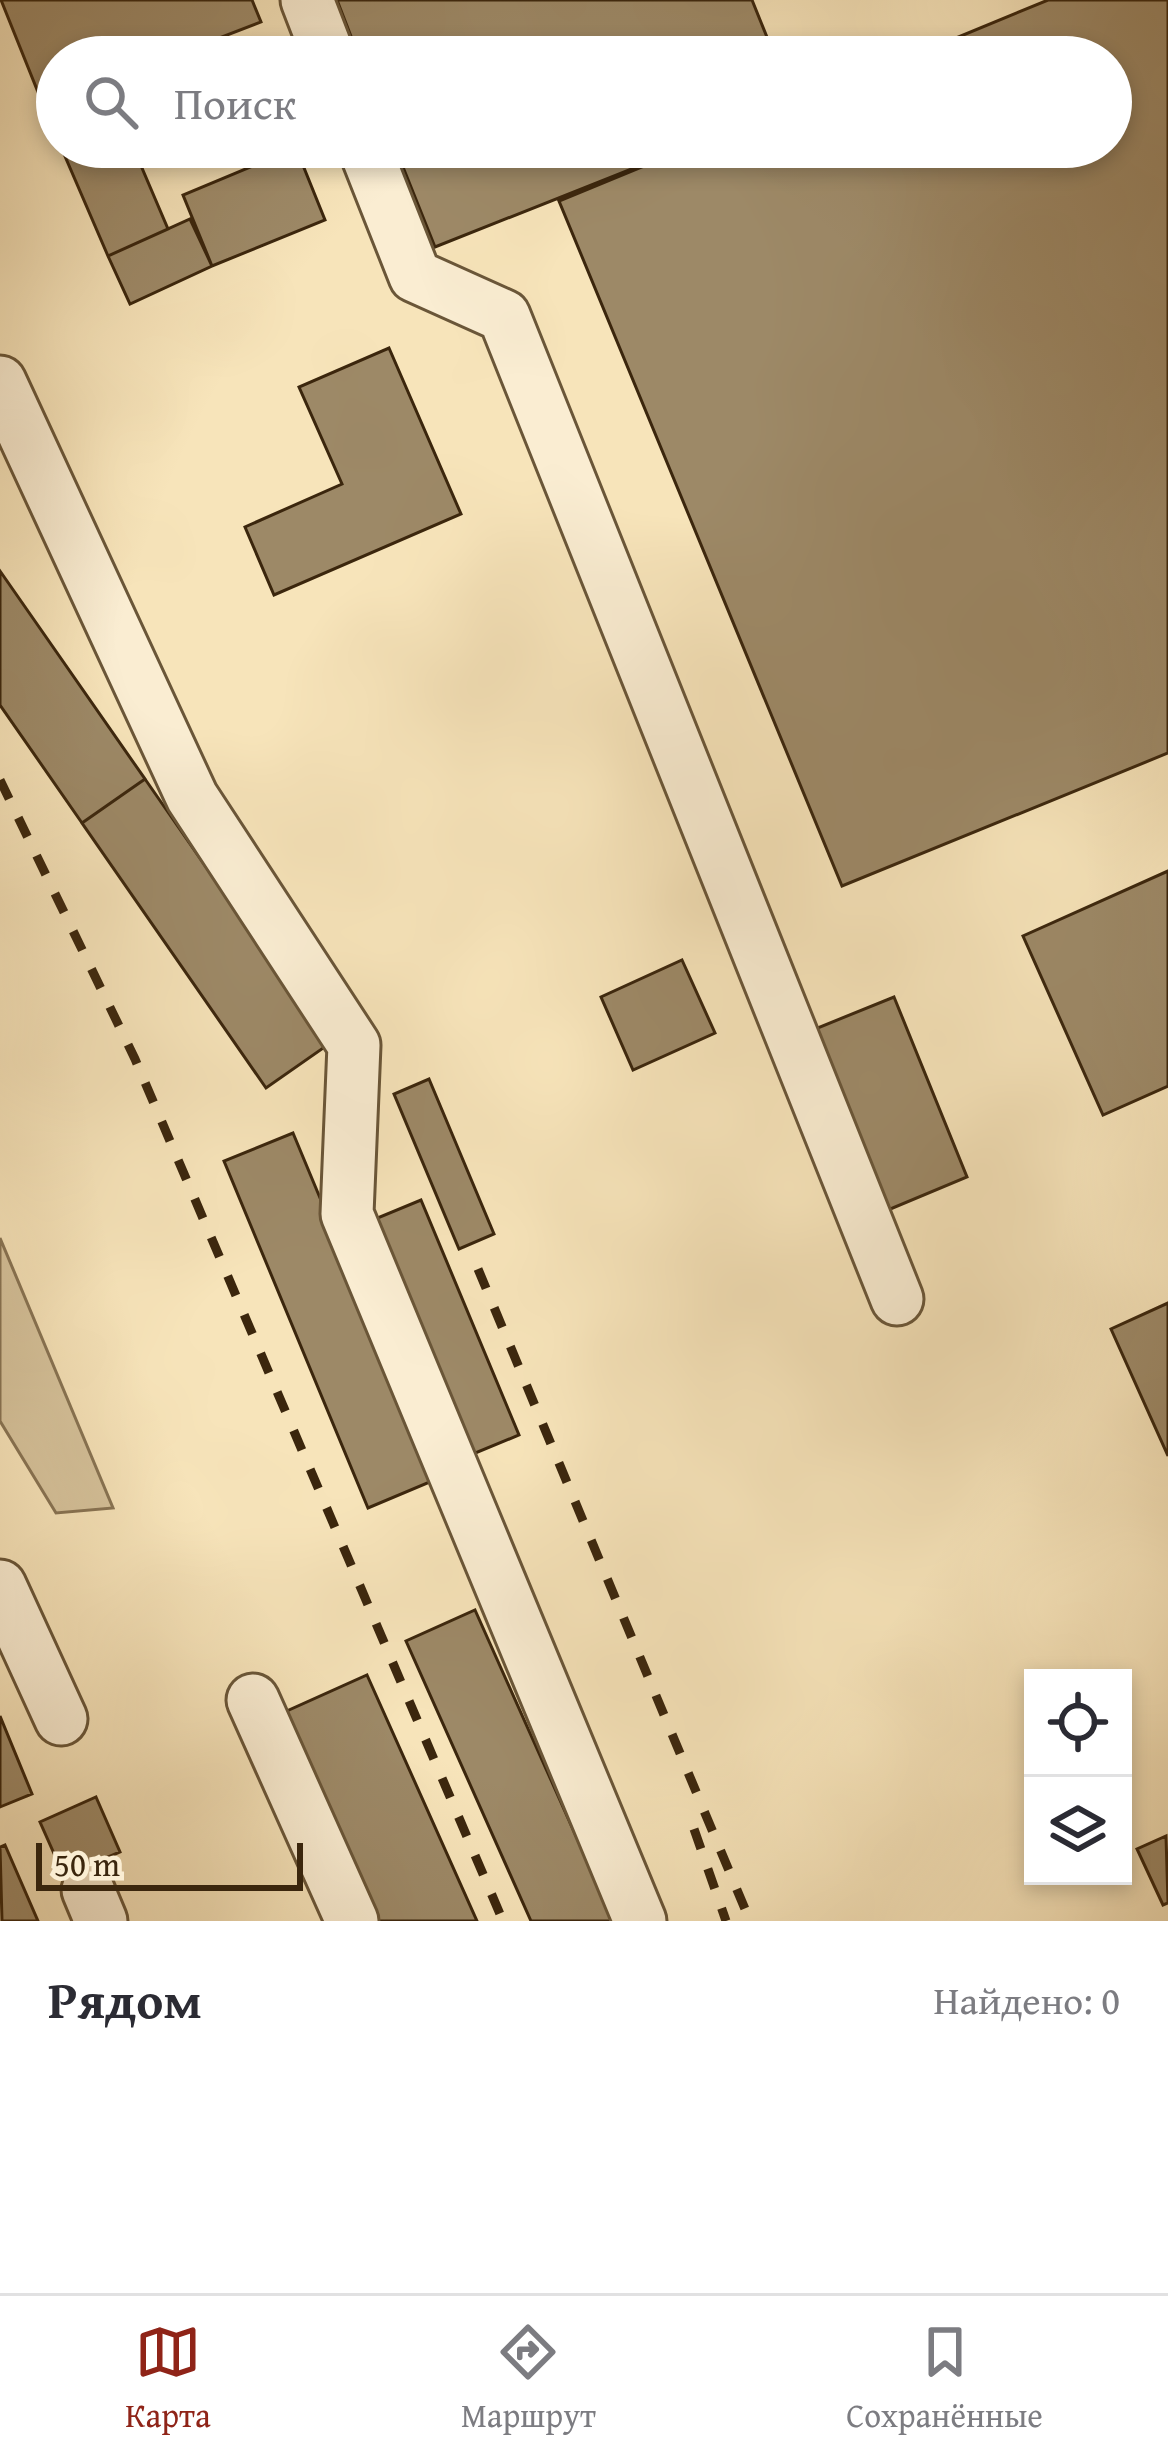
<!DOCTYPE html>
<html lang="ru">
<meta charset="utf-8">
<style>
body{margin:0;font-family:"Gentium Book Plus",serif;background:#f7f7f7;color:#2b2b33}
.controls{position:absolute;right:36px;bottom:36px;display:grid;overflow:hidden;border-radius:0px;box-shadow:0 6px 18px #0003}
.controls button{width:108px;height:108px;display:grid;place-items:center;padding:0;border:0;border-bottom:3px solid #e1e1e2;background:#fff;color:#2b2b33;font:60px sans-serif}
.scale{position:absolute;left:36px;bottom:30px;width:267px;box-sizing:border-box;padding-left:12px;border:6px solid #3b260d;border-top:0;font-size:33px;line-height:42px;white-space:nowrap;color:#3b260d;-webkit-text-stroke:9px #faedd2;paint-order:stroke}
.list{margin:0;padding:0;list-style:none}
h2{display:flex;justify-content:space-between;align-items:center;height:156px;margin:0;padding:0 48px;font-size:51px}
h2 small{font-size:39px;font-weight:400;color:#7c7c81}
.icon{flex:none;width:66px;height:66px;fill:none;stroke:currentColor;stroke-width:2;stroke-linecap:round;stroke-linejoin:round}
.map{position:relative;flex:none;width:1168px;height:1921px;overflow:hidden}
.search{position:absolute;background:#fff;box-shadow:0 6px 18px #0003;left:36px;right:36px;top:36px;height:132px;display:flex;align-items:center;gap:30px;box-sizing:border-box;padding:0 42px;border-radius:66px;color:#7c7c81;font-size:45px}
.sheet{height:372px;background:#fff}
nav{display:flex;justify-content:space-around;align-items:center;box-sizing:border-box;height:168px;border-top:3px solid #e1e1e2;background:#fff;font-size:33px;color:#7c7c81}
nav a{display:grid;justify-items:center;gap:6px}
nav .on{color:#8f2418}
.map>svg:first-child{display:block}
.green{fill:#d7c49d;stroke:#897555;stroke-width:3}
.building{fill:#9d8967;stroke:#3b260d;stroke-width:3}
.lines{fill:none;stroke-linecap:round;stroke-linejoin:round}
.minor-casing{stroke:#6a5638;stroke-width:57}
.minor{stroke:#faedd2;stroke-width:51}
.rail{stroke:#3b260d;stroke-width:9;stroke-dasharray:21 21;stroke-linecap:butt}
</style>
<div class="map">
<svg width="1168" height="1921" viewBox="0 0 1168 1921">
<rect width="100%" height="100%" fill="#f7e4ba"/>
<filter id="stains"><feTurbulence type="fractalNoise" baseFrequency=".00167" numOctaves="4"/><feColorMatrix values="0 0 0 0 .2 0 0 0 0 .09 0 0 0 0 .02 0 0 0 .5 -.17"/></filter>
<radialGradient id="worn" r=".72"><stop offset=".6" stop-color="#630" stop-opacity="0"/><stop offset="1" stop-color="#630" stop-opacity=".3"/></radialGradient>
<path class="green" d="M0,1238L113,1508L56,1513L0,1421Z"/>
<path class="building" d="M1,0H252L261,22L170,57H57V102L44,107Z
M337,0H752L775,57H359Z
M1048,0H1168V753L842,886L559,201L690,147H1111V57H910Z
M61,147H133L168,229L108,256Z
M395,147H687L435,247Z
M296,148L325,220L212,266L183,195Z
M190,219L212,266L130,304L108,256Z
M389,348L461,514L274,595L245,527L342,484L299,387Z
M0,571L145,779L82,823L0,705Z
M145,779L329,1044L266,1088L82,823Z
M1168,871V1086L1103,1115L1023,936Z
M682,960L715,1033L633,1070L601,997Z
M894,997L967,1177L888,1210L815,1029Z
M429,1079L494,1234L459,1249L394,1094Z
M293,1133L437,1479L368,1508L224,1161Z
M421,1200L519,1435L456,1461L358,1226Z
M1168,1303V1456L1111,1329Z
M475,1610L614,1921H531L406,1641Z
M367,1675L477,1921H370L278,1715Z
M0,1716L32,1794L0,1807Z
M96,1797L120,1852L64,1876L40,1822Z
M1166,1836L1168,1903L1163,1905L1137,1849Z
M5,1845L38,1921H2L0,1847Z"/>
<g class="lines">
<defs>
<path id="minor" d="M307,0L329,57
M364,147L415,276L504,316L897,1299
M0,382L192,797L354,1045L347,1214L640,1921
M0,1586L61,1719
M253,1700L352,1921
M88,1890L101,1921"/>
</defs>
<use href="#minor" class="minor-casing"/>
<use href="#minor" class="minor"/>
<path class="rail" d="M0,780L135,1059L503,1921
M478,1269L750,1921
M694,1829L726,1921"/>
</g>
<rect width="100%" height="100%" filter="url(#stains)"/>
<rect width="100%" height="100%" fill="url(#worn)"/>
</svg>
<div class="controls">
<button><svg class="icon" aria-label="locate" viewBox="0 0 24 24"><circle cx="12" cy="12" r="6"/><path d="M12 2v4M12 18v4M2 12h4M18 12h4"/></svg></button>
<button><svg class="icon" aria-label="layers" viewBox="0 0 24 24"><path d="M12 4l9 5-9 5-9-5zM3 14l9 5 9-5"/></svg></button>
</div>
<div class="scale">50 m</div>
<div class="search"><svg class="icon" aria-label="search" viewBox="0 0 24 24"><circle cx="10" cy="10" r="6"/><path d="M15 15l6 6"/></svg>Поиск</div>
</div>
<section class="sheet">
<h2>Рядом<small>Найдено: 0</small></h2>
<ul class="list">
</ul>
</section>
<nav>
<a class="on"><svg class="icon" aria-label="map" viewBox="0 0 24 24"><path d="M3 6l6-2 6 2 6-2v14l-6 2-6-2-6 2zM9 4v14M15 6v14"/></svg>Карта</a>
<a><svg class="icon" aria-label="directions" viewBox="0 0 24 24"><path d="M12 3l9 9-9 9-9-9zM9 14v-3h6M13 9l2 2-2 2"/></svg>Маршрут</a>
<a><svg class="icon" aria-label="saved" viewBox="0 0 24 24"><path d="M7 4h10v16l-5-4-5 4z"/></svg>Сохранённые</a>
</nav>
